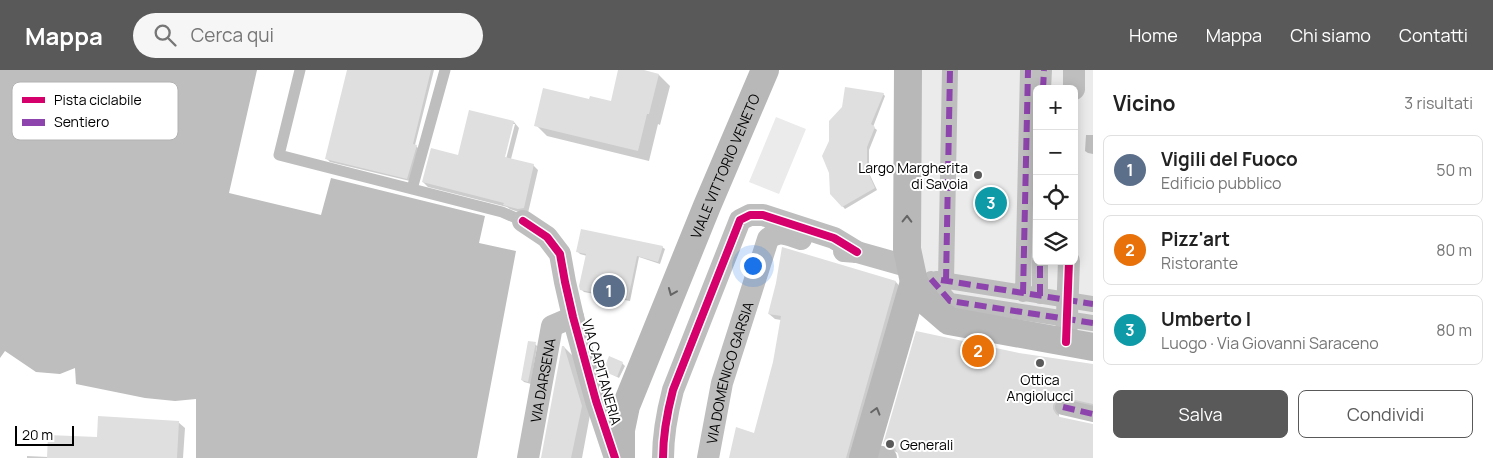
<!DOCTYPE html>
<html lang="it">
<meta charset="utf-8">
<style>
body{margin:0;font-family:Manrope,sans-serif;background:#f6f6f6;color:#222}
.controls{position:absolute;right:15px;top:15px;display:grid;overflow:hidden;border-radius:8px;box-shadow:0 2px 12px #0003}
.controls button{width:45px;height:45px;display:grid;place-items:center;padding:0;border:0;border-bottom:1px solid #e0e0e0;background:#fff;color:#222;font:25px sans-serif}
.scale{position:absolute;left:15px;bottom:12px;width:59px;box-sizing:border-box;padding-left:5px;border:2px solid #000;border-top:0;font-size:14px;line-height:18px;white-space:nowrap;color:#000;-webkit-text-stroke:4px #fff;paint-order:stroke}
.you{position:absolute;left:752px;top:195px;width:18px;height:18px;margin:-12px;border:4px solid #fff;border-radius:50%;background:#1a73e8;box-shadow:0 0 0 8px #1a73e833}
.badge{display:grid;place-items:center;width:32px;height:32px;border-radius:50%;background:#595959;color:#fff;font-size:16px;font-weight:700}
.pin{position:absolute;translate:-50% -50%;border:2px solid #fff;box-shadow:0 1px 5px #0006}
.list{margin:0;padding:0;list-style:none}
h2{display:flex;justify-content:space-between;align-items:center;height:65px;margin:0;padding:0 20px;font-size:21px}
h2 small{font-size:16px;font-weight:400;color:#767676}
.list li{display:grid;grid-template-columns:32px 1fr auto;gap:15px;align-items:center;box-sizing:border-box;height:70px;margin:0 10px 10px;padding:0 10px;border:1px solid #e0e0e0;border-radius:8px}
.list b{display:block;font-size:19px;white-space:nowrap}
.list p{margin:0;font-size:16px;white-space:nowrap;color:#767676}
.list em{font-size:16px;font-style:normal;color:#767676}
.actions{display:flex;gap:10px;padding:15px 20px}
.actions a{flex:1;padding:11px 0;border:1px solid #595959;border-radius:8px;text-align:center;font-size:18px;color:#595959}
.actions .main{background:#595959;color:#fff}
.icon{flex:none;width:28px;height:28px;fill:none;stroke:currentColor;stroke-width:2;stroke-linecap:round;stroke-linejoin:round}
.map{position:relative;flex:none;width:1093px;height:388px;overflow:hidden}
header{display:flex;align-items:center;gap:30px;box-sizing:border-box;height:70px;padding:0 25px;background:#595959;color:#fff}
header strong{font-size:24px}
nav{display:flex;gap:28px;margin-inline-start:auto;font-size:18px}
.search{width:350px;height:45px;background:#f6f6f6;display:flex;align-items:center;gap:12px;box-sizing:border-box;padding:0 18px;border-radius:28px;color:#767676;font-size:19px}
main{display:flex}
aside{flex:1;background:#fff}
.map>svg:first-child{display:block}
.green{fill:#ebebeb;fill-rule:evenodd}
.water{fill:#bebebe}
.shadow{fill:#0003;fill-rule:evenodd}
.building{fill:#dfdfdf}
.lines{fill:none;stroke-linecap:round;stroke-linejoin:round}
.service{stroke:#bebebe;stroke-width:11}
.pedestrian{stroke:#bebebe;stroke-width:16}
.minor{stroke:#bebebe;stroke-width:22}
.secondary{stroke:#b8b8b8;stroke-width:28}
.quiet{stroke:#8e44ad;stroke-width:6;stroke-dasharray:12 6;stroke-linecap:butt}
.cycleway-casing{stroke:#fff;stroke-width:11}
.cycleway{stroke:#d6006c;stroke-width:8}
.oneway{stroke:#656565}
.poi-dot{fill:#595959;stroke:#fff;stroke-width:2}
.labels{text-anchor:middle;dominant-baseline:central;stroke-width:4;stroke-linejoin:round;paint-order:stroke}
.street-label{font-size:14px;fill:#000;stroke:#fff}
.poi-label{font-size:14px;fill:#000;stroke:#fff;text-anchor:end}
.key{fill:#fff;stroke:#b2b2b2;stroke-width:1}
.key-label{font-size:14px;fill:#000}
</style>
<header>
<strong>Mappa</strong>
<div class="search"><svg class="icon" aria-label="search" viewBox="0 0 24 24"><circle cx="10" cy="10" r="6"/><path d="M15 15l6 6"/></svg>Cerca qui</div>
<nav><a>Home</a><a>Mappa</a><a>Chi siamo</a><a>Contatti</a></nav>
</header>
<main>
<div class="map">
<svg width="1093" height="388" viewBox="0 0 1093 388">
<rect width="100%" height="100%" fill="#fff"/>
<path class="green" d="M920,0H1093V264L957,243L919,197ZM1037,19H1074V191H1037Z
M776,47L806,59L779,124L749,112Z"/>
<path class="water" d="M0,0H257L229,123L321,145L331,108L485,146L479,173L516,181L477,388H196V329L175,331L145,328L76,314L75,298L60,304L36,302L5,281L0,288Z"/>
<path class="shadow" d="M348,0H434L415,75L419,79L410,111L330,92L327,89Z
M620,0H639L659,5L670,16L660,55L658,54L649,91L547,66L536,55L590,31L612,33Z
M883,24L885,26L873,57L877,60L869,80V103L877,120L845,139L832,124Z
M514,52L519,58L511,89L533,95L538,100L528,143L524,144L510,139L507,137L428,117L423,112L459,86ZM512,54H515L505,93H503Z
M1086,65H1093V84L1088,83L1085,81Z
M662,177L665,179L660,194L639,187L630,231L584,222L581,219L587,186L580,184L578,182Z
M896,212L901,218L852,388H731L755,365L774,292L781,250L775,249L769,244Z
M535,274L537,276L531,314L524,312L522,310Z
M564,277L573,286L590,345L582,388H543Z
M1043,289L1093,296V338L1059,342V348L1093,355V388H900L899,383L891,380L885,374Z
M622,293L625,296L619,308L604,300Z
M178,352L185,358L183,388H27V386L48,387L98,368Z"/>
<path class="building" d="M347,0H431L413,74L417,75L407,109L325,89Z
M618,0H644L659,4L649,44H647L638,81L534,56L543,18L589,29L590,26L611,31Z
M845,17L884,23L871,54L875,57L867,77V100L875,118L842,137L830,124L829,103L822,86L829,71V51L842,37Z
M469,40L514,51L505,87L534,94L524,138L518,139L510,137L503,135L504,133L422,112L431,78L458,85Z
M581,159L663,176L658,192L637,186L628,229L580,220L579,216L586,184L576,182Z
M782,177L896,211L846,388H729L736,357L754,363L773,292L781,246L768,244L776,213Z
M916,261L1019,283L1093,294V334L1061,327L1056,330L1053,335V339L1056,344L1060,347L1093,354V388H899L898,384L895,378L883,374Z
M528,271L536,272L528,312L521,310Z
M562,276H564L582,336L571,388H541Z
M609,286L623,292L617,307L603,301Z
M98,346L179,351L177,388H47L48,365L97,367Z"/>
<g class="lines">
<path class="service" d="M300,0L279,85L502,142L523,151
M412,119L445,0"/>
<path class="pedestrian" d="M1043,19L1044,0
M931,209L950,231L1093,253
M936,209L1093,234
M946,211L950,0
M1023,224L1028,0
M1040,226V191
M1063,337L1093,344"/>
<g class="minor">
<path d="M1074,19V0"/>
<path d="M523,151L547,167L560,184L565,212L573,247L596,331L615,388"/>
<path d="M844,181L857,182L910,197"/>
<path d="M1066,272L1069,191"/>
<path d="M864,383L886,388"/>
<path id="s1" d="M528,388L552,256L573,247"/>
<path d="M663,388C663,364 667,343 673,320L740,150L750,145H763L834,168L857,182"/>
<path id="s2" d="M708,388L722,313L768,169C779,159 788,165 801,169"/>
</g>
<g class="secondary">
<path d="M908,0L907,179L914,212L927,232L949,251L1093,277"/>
<path id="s3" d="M621,388V360L626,336L707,136L765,0"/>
<path d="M863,388L914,212"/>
</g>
<path class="quiet" d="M1043,19L1044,0
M931,209L950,231L1093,253
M941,210L1093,234
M946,211L950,0
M1023,224L1028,0
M1040,226V191
M1063,337L1093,344"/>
<defs>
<path id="cycleway" d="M523,151L547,167L560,184L565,212L573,247L596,331L615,388
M1066,272L1069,191
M663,388C663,364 667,343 673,320L740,150L750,145H763L834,168L857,182"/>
</defs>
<use href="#cycleway" class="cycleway-casing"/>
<use href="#cycleway" class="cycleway"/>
</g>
<defs><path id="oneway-chevron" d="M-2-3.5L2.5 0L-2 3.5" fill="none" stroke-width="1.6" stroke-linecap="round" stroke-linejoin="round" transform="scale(1.25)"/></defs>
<g class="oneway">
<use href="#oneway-chevron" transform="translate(907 149) rotate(-89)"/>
<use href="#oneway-chevron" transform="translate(672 222) rotate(112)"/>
<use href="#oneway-chevron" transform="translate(876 341) rotate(-74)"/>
</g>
<g class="poi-dot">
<circle cx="978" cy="105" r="5"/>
<circle cx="1040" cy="293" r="5"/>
<circle cx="890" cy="374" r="5"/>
</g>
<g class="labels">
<g class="street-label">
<text stroke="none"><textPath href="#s3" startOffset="312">VIALE VITTORIO VENETO</textPath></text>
<text transform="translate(602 302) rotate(74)">VIA CAPITANERIA</text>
<text stroke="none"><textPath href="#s2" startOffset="88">VIA DOMENICO GARSIA</textPath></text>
<text stroke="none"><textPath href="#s1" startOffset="79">VIA DARSENA</textPath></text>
</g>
<g class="poi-label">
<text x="968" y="97">Largo Margherita<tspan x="968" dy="16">di Savoia</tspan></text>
<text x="1040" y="309" text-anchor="middle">Ottica<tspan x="1040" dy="16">Angiolucci</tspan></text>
<text x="900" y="374" text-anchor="start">Generali</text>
</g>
</g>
<rect x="12" y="12" width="166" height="58" rx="8" class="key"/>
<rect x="22" y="27" width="23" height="6" fill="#d6006c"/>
<rect x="22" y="49" width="23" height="7" fill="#8e44ad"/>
<g class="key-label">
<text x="54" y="35">Pista ciclabile</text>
<text x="54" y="57">Sentiero</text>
</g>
</svg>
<div class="controls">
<button>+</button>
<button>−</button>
<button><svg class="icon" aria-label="locate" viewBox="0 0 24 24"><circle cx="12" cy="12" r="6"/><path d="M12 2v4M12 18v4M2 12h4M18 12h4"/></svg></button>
<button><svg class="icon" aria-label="layers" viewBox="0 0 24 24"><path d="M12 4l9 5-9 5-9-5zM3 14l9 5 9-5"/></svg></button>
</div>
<div class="scale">20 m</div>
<div class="you"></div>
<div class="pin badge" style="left:609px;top:221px;background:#5c6f8a">1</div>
<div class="pin badge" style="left:978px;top:281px;background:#e8710a">2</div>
<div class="pin badge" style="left:991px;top:133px;background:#0f9aa8">3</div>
</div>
<aside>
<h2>Vicino<small>3 risultati</small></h2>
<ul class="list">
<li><span class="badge" style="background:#5c6f8a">1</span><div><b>Vigili del Fuoco</b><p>Edificio pubblico</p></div><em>50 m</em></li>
<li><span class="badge" style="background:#e8710a">2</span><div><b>Pizz'art</b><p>Ristorante</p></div><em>80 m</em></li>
<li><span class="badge" style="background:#0f9aa8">3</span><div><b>Umberto I</b><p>Luogo · Via Giovanni Saraceno</p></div><em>80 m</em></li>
</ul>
<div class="actions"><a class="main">Salva</a><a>Condividi</a></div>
</aside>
</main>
